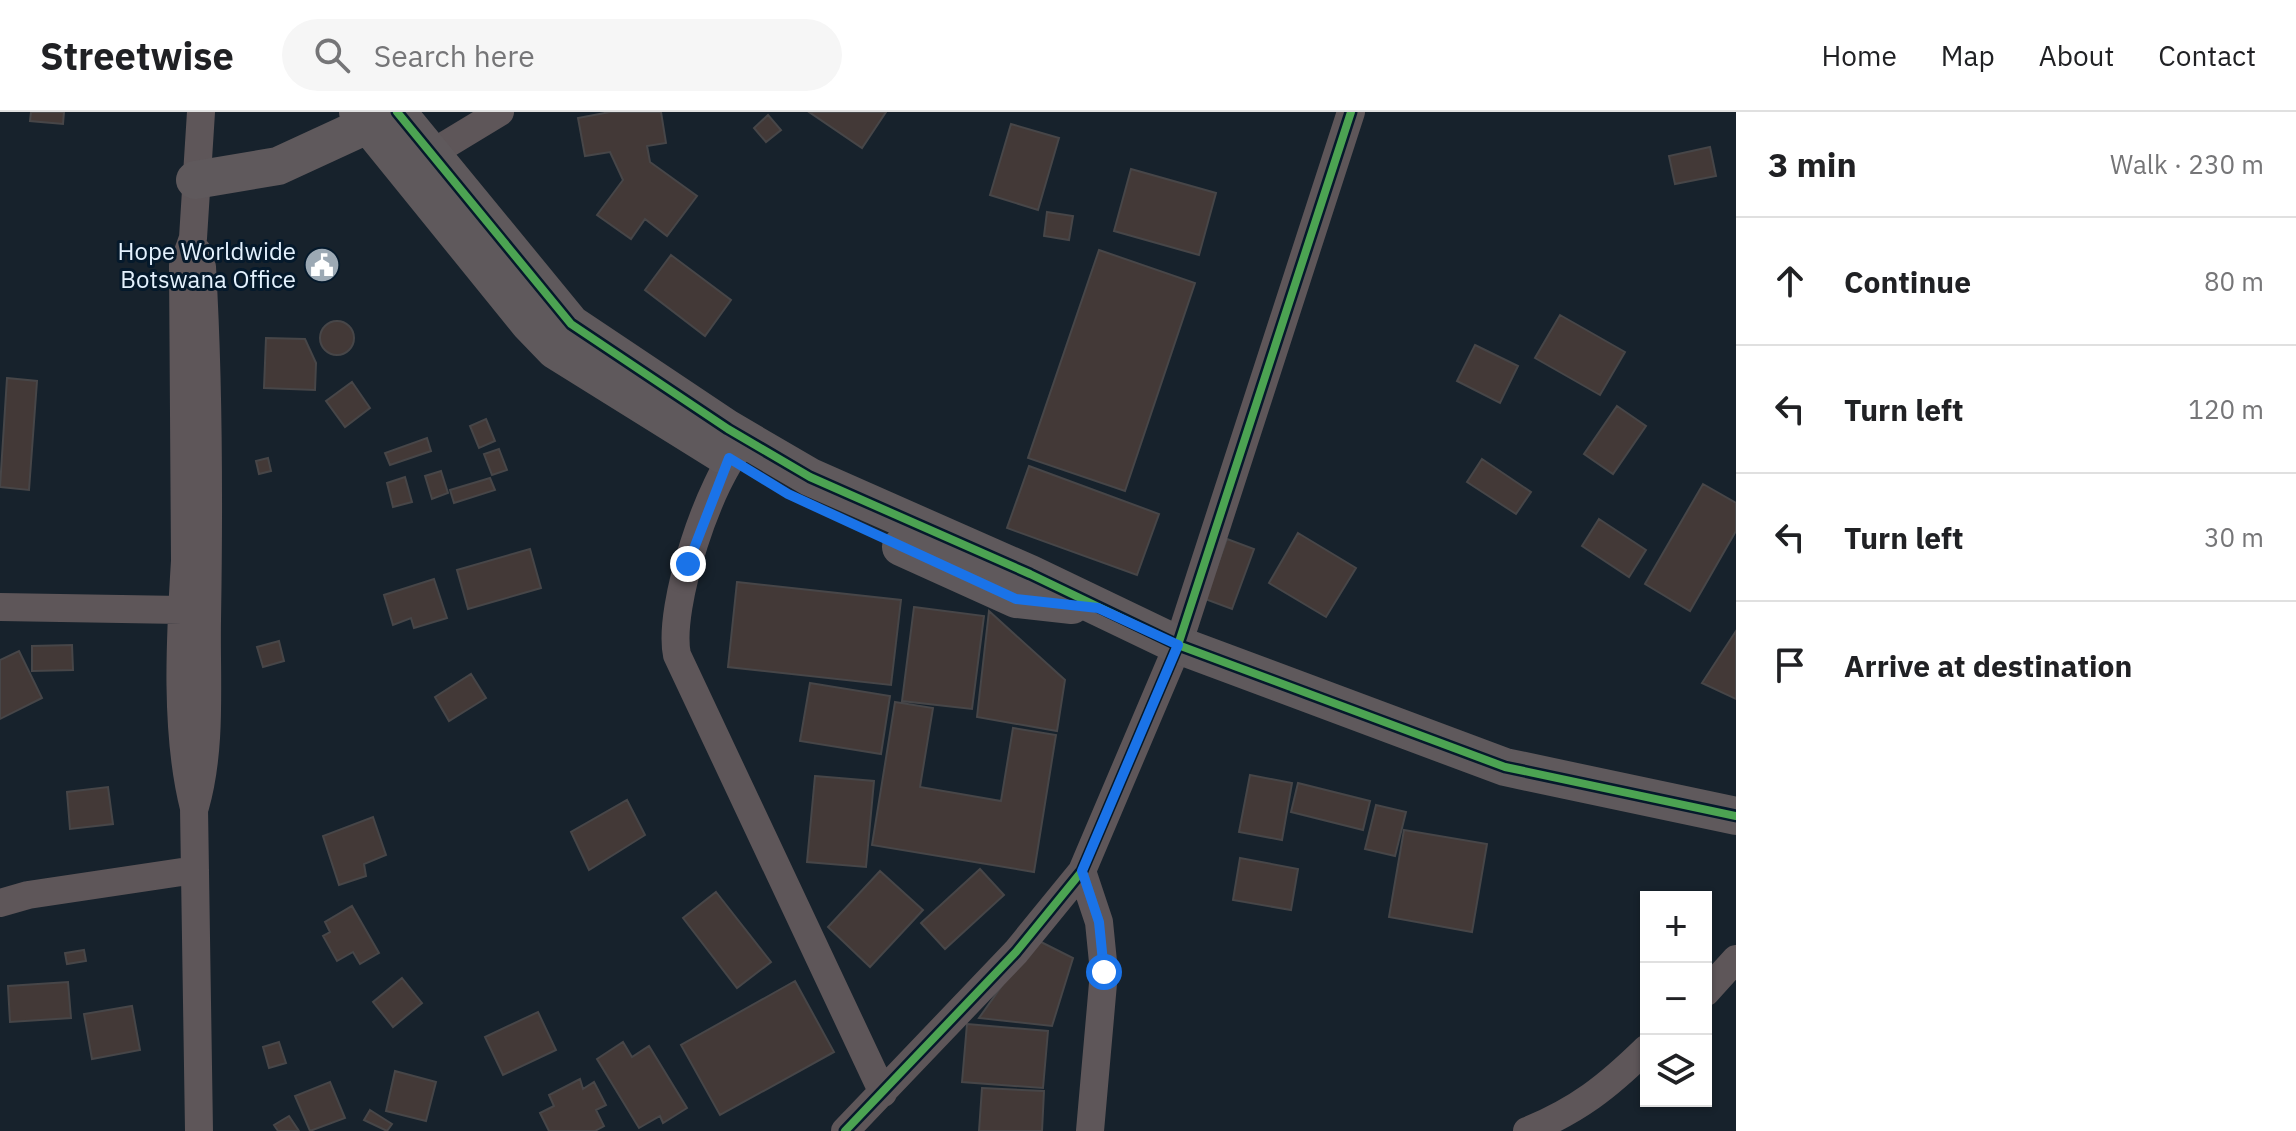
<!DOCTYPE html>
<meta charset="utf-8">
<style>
body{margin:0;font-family:"IBM Plex Sans",sans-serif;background:#f6f6f6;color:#202124}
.controls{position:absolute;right:24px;bottom:24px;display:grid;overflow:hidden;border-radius:0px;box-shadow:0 2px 6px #0004}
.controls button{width:72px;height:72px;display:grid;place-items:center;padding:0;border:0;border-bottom:2px solid #e0e0e0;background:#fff;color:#202124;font:40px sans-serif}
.stop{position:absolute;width:24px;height:24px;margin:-18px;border:6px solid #1a73e8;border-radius:50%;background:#fff}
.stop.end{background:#1a73e8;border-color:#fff;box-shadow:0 2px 8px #0008}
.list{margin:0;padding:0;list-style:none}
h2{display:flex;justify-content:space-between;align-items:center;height:104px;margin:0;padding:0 32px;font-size:34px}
h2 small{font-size:26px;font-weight:400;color:#757577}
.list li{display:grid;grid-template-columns:52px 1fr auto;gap:24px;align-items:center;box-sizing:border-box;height:128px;padding:0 32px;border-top:2px solid #e0e0e0}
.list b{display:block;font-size:30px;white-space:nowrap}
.list em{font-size:26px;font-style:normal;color:#757577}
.icon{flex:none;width:44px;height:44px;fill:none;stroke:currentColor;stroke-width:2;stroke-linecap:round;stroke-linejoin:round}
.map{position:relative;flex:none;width:1736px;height:1019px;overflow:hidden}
header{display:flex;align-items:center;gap:48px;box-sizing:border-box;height:112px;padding:0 40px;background:#fff;border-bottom:2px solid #e0e0e0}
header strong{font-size:38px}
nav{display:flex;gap:44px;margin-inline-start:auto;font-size:28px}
.search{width:560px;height:72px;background:#f6f6f6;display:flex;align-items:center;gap:20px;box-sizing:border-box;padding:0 28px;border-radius:44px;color:#757577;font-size:30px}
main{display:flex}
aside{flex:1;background:#fff}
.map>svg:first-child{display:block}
.building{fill:#433937;stroke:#474648;stroke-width:2}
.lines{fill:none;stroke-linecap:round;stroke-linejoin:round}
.street{stroke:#5e5659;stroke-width:28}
.secondary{stroke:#5f595c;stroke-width:38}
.cycleway-casing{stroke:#05192b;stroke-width:13}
.cycleway{stroke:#4ca352;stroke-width:8}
.route{stroke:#1a73e8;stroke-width:10}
.labels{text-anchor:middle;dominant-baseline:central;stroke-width:6;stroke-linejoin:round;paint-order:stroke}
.poi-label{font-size:24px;fill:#e4f1fd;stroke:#05192b;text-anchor:end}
</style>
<header>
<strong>Streetwise</strong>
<div class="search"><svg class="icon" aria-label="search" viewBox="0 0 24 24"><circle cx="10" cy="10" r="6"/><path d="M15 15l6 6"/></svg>Search here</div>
<nav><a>Home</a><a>Map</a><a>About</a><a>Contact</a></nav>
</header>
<main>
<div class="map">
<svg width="1736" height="1019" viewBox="0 0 1736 1019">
<rect width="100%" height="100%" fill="#17222c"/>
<path class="building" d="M31,0H64L63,12L30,9Z
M610,0H661L666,31L647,34L650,50L697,84L667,124L645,107L631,127L597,103L623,68L610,40L585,44L578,6Z
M809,0H886L862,36Z
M768,3L781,18L766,30L754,16Z
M1011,12L1059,26L1038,98L990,83Z
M1710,35L1716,64L1675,72L1669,44Z
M1131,57L1216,81L1199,143L1114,119Z
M1047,100L1073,104L1069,128L1044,124Z
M1099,138L1195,171L1125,379L1028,346Z
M671,143L731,188L705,224L645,178Z
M1560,203L1625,240L1600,283L1535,246Z
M320 226a17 17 0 1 1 34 0a17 17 0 1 1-34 0Z
M266,226L305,227L316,251L315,278L264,276Z
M1475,233L1518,254L1500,291L1457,269Z
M7,266L37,269L29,378L0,375Z
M352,270L370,296L345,315L326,289Z
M1617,294L1646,314L1613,362L1584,342Z
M486,307L495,329L479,336L470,314Z
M427,326L431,339L390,353L385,341Z
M499,337L507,358L492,363L484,342Z
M268,346L271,359L259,362L256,349Z
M1482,347L1531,380L1516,402L1467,370Z
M1029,354L1159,402L1137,463L1007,416Z
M441,359L448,381L432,387L425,364Z
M405,365L412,390L393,395L387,371Z
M490,366L495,378L454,391L450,378Z
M1703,372L1736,391V419L1690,499L1645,472Z
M1599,407L1646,438L1629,465L1582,434Z
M1298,421L1356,456L1326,505L1269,471Z
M1227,427L1254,437L1232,497L1205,487Z
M530,437L541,476L468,497L457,458Z
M434,467L447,506L414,516L411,506L393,513L384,483Z
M737,470L901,488L891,573L728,555Z
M914,495L984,504L972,597L902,589Z
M989,499L1065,568L1057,619L977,605Z
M1736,519V587L1702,571Z
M279,529L284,549L263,555L257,535Z
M72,533L73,558L32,559V534Z
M19,539L42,586L0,607V548Z
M471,562L486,586L449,609L435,585Z
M810,571L890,584L881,642L800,629Z
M895,590L933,596L920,675L1001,689L1013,616L1056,623L1034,760L872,733Z
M1250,663L1292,671L1282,728L1239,720Z
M815,664L874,669L866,755L807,750Z
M1298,671L1370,689L1363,718L1291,700Z
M108,675L113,712L70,717L67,680Z
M627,688L645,723L589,758L571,720Z
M1376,693L1406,700L1395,744L1365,737Z
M373,705L386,743L364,752L366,764L339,773L323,724Z
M1404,718L1487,732L1472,820L1389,805Z
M1240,746L1298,757L1291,798L1233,788Z
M980,757L1004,783L945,837L921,811Z
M880,759L923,798L870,855L828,815Z
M716,780L771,850L737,876L683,806Z
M352,794L379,841L360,852L353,840L337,849L323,824L330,820L325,810Z
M1035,827L1073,846L1052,914L979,906Z
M84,838L86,849L67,852L65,841Z
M402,866L422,891L393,915L373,890Z
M795,869L834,940L720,1003L681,933Z
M68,870L71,906L10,910L8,874Z
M132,894L140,938L92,947L84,902Z
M538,900L556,938L503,963L485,925Z
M967,912L1048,919L1043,976L962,970Z
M279,930L286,951L269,956L263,935Z
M623,930L632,945L649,934L687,996L663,1011L660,1004L639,1016L597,947Z
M395,959L436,970L426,1009L386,999Z
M580,967L583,977L594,970L606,993L596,998L604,1014L595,1019H549L540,1001L554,994L549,983Z
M330,970L345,1006L310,1019L295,984Z
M982,976L1044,979L1042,1019H979Z
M370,998L392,1012L387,1019L364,1008Z
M289,1004L299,1019H278L274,1013Z"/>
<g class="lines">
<path class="street" d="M414,48L429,43L500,0
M743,332C710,365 667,496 677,543L883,981
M0,495L182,498
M195,695C212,635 206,571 207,508C209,390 209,273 202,155L197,139
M1082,759L1099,810L1104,860L1090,1019
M0,791L28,783L195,758
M1706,880L1736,847
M199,1019L194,696C175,621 180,527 185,449L183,154L193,126L201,0
M845,1019L1016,840L1082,759L1178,533L1351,0
M1527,1019C1578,998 1607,975 1646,937"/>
<path class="secondary" d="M358,0L529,211L555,238L722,342
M397,0L571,212L728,317L810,365L1030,462L1178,533L1505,655L1736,704
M195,68L278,54L367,13
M901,435L1016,487L1072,493"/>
<defs>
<path id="cycleway" d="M397,0L571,212L728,317L810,365L1030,462L1178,533L1505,655L1736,704
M845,1019L1016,840L1082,759L1178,533L1351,0"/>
</defs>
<use href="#cycleway" class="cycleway-casing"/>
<use href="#cycleway" class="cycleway"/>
</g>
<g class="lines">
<path class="route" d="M688,452L729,346L788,382L1016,487L1098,496L1178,533L1082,759L1099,810L1104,860"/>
</g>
<defs>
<symbol id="civic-disc" viewBox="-11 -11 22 22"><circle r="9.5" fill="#9ca9b4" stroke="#05192b"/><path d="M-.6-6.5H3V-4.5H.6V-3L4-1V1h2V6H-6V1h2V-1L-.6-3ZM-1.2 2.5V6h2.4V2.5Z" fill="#fff"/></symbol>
</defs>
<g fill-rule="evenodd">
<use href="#civic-disc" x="302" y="133" width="40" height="40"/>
</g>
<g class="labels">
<g class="poi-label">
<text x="296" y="139">Hope Worldwide<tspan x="296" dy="28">Botswana Office</tspan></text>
</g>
</g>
</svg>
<div class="controls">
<button>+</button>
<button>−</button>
<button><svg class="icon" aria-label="layers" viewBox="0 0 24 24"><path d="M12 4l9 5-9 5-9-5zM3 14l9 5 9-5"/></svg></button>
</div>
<div class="stop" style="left:1104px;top:860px"></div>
<div class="stop end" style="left:688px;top:452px"></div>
</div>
<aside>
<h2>3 min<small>Walk · 230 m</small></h2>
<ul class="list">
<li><svg class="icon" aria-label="ahead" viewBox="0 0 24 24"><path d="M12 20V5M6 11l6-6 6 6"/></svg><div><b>Continue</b></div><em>80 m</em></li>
<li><svg class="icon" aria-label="left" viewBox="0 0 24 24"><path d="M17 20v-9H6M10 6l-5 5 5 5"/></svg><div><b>Turn left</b></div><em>120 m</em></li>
<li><svg class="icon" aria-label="left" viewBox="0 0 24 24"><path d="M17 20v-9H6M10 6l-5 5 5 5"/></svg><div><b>Turn left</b></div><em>30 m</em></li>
<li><svg class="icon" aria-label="arrive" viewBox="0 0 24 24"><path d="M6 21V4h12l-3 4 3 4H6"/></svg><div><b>Arrive at destination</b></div></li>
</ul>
</aside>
</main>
